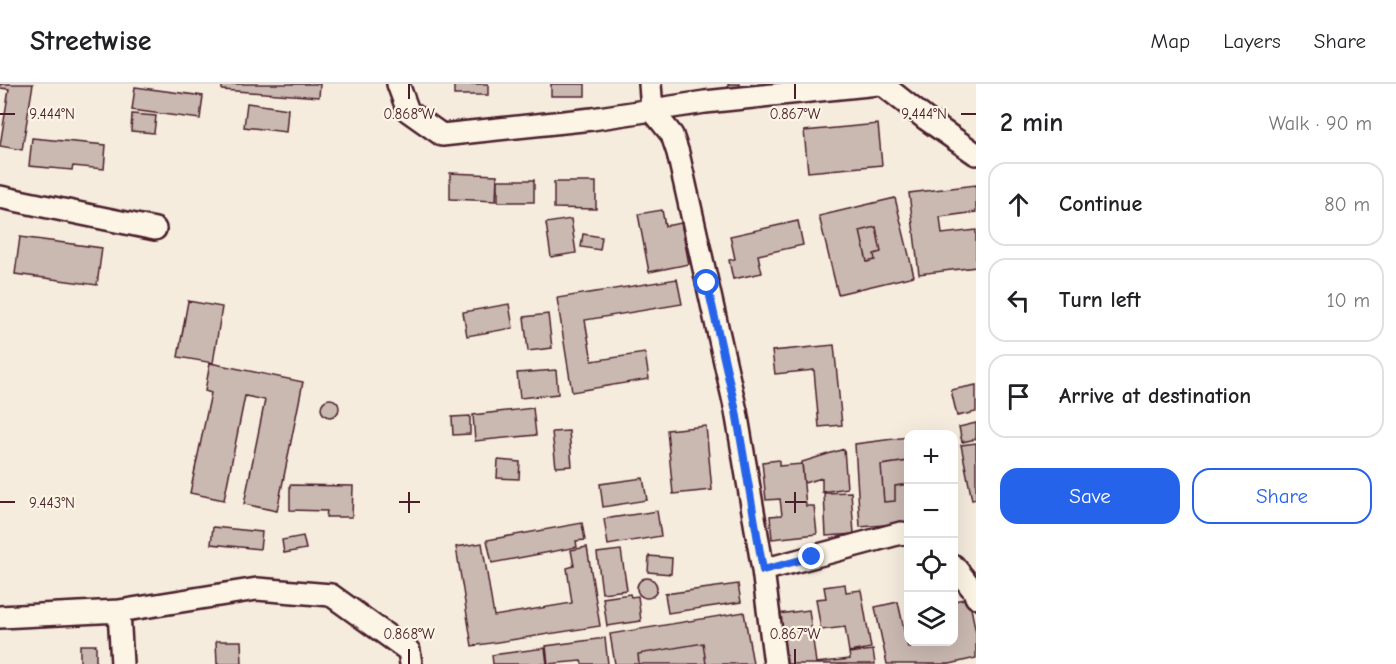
<!DOCTYPE html>
<meta charset="utf-8">
<style>
body{margin:0;font-family:"Comic Neue",sans-serif;background:#f6f6f6;color:#202124}
.controls{position:absolute;right:18px;bottom:18px;display:grid;overflow:hidden;border-radius:12px;box-shadow:0 6px 24px #0002}
.controls button{width:54px;height:54px;display:grid;place-items:center;padding:0;border:0;border-bottom:2px solid #e0e0e0;background:#fff;color:#202124;font:30px sans-serif}
.stop{position:absolute;width:18px;height:18px;margin:-14px;border:4px solid #2563eb;border-radius:50%;background:#fff}
.stop.end{background:#2563eb;border-color:#fff;box-shadow:0 2px 6px #0008}
.list{margin:0;padding:0;list-style:none}
h2{display:flex;justify-content:space-between;align-items:center;height:78px;margin:0;padding:0 24px;font-size:26px}
h2 small{font-size:20px;font-weight:400;color:#757577}
.list li{display:grid;grid-template-columns:39px 1fr auto;gap:18px;align-items:center;box-sizing:border-box;height:84px;margin:0 12px 12px;padding:0 12px;border:2px solid #e0e0e0;border-radius:18px}
.list b{display:block;font-size:22px;white-space:nowrap}
.list em{font-size:20px;font-style:normal;color:#757577}
.actions{display:flex;gap:12px;padding:18px 24px}
.actions a{flex:1;padding:14px 0;border:2px solid #2563eb;border-radius:18px;text-align:center;font-size:21px;color:#2563eb}
.actions .main{background:#2563eb;color:#fff}
.icon{flex:none;width:33px;height:33px;fill:none;stroke:currentColor;stroke-width:2;stroke-linecap:round;stroke-linejoin:round}
.map{position:relative;flex:none;width:976px;height:580px;overflow:hidden}
header{display:flex;align-items:center;gap:36px;box-sizing:border-box;height:84px;padding:0 30px;background:#fff;border-bottom:2px solid #e0e0e0}
header strong{font-size:28px}
nav{display:flex;gap:33px;margin-inline-start:auto;font-size:21px}
main{display:flex}
aside{flex:1;background:#fff}
.map>svg:first-child{display:block}
.building{fill:#cab9b1;stroke:#4a1f2b;stroke-width:1.5;fill-rule:evenodd}
.lines{fill:none;stroke-linecap:round;stroke-linejoin:round}
.street-casing{stroke:#4a1f2b;stroke-width:26}
.street{stroke:#fcf5e5;stroke-width:21}
.route{stroke:#2563eb;stroke-width:8}
.ticks{fill:none;stroke:#4a1f2b;stroke-width:2}
.ticks-label{font-size:15px;text-anchor:middle;fill:#4a1f2b;stroke:#fcf5e5;stroke-width:4.5;stroke-linejoin:round;paint-order:stroke}
</style>
<header>
<strong>Streetwise</strong>
<nav><a>Map</a><a>Layers</a><a>Share</a></nav>
</header>
<main>
<div class="map">
<svg width="976" height="580" viewBox="0 0 976 580">
<rect width="100%" height="100%" fill="#f5ecde"/>
<filter id="ink" filterUnits="userSpaceOnUse"><feTurbulence type="fractalNoise" baseFrequency=".0167" numOctaves="2"/><feDisplacementMap in="SourceGraphic" scale="12" xChannelSelector="R" yChannelSelector="G"/><feConvolveMatrix kernelMatrix="1 2 1 2 8 2 1 2 1" color-interpolation-filters="sRGB"/></filter>
<g filter="url(#ink)">
<path class="building" d="M0,0H33L22,66L0,62L9,5L0,4Z
M222,0H320L319,13L222,6Z
M454,0H488V11H454Z
M551,0H585V12H551Z
M728,0H740V3L728,4Z
M135,3L203,12L200,35L132,26Z
M247,19L288,25L286,48L244,43Z
M132,30L156,32L154,49L131,47Z
M878,40L882,81L808,88L804,47Z
M32,54L106,61L104,85L73,82L72,86L29,82Z
M450,89L497,91L496,117L450,115Z
M498,96H534V118H498Z
M554,98H596V125L554,124Z
M976,101V128L940,133L942,150L976,146V183L919,190L909,109Z
M895,114L914,192L838,210L819,132ZM876,143L881,168L874,170L875,176L867,178L860,147Z
M662,126L665,142L681,139L689,180L649,188L638,130Z
M571,135L576,169L551,173L546,139Z
M798,137L803,161L758,171L762,189L733,195L729,176L735,175L730,152Z
M876,143L881,168L874,170L875,176L867,178L860,147Z
M583,150L602,153L600,166L581,163Z
M20,153L102,164L97,201L15,190Z
M677,195L682,220L585,236L592,277L645,269L649,295L572,308L557,214Z
M188,217L222,223L213,279L178,273Z
M509,220L513,244L467,252L463,228Z
M548,230L552,264L528,267L524,233Z
M834,261L842,341L819,343L814,286L775,290L772,267Z
M210,279L303,298L277,427L244,420L265,316L245,312L224,416L190,409L211,309L205,307Z
M556,286L558,310L520,314L517,289Z
M976,301V328L957,332L951,306Z
M321 324a9 9 0 1 1 18 0a9 9 0 1 1-18 0Z
M533,324L536,351L475,357L473,331Z
M470,332V350L453,351L452,333Z
M976,339V355L962,358L959,343Z
M706,342L712,406L673,410L667,346Z
M569,347L572,382L556,383L552,348Z
M908,353V377L881,381L884,418L895,417V402L908,400V439L860,443L855,360Z
M976,359V415L972,416L961,361Z
M844,365L847,404L822,408V394L804,399L802,378Z
M498,376L520,378L519,395L497,394Z
M779,376V382L802,380L806,422H814L817,450L772,455L770,432L782,431L780,415L766,416L762,378Z
M908,377V400L895,402V417L884,418L881,381Z
M643,394L647,416L603,423L600,400Z
M290,401L353,402L352,433H326L327,427L290,426Z
M851,408L854,450L826,452L824,409Z
M657,427L661,452L608,461L604,435Z
M582,439L585,456L576,457L577,463L492,479L487,456Z
M213,443L262,448L260,465L211,460Z
M303,452L306,465L284,469L282,456Z
M482,459L494,532L572,519L567,484L574,482L571,466L587,463L600,542L472,562L456,463Z
M621,466L627,506L602,509L597,469Z
M649,472L672,474L671,490L648,488Z
M637 504a10 10 0 1 1 20 0a10 10 0 1 1-20 0Z
M738,500L741,518L668,529L665,510Z
M845,500L846,508L861,506L871,564L849,568L845,543L821,546L816,515L826,514L824,503Z
M630,510L631,513L638,512L641,537L607,542L603,514Z
M969,514L976,549V574L950,580H887L875,523L898,518L908,564L937,558H954V517Z
M809,526L816,579L850,575L849,569L873,566L875,580H784L778,530Z
M744,528L753,580H706L703,559L638,570L639,580H615L610,550Z
M605,554L608,580H582L581,577L548,580L546,562Z
M216,557H241L242,580H217Z
M703,559L706,580H639L638,570Z
M80,561H96V580H80Z
M545,564L547,580H493L492,571Z"/>
<g class="lines">
<defs>
<path id="street" d="M398,0L408,27L442,51L592,35L705,18L878,0
M650,0L652,26L672,51L678,69L736,327L763,486L775,580
M882,0L926,35L976,70
M0,113L155,145
M954,482L974,507L976,513
M763,486L901,449L908,450
M119,527L122,580
M0,533L119,527L257,505L331,511L409,567L411,580"/>
</defs>
<use href="#street" class="street-casing"/>
<use href="#street" class="street"/>
</g>
</g>
<g class="lines" filter="url(#ink)">
<path class="route" d="M707,199L736,327L763,486L812,473"/>
</g>
<path class="ticks" d="M409,0V15M795,0V15M0,30H15M961,30H976M409,408V429M795,408V429M0,418H15M399,418H420M785,418H806M409,565V580M795,565V580"/>
<g class="ticks-label">
<text x="52" y="35">9.444°N</text>
<text x="924" y="35">9.444°N</text>
<text x="409" y="35">0.868°W</text>
<text x="795" y="35">0.867°W</text>
<text x="52" y="424">9.443°N</text>
<text x="409" y="555">0.868°W</text>
<text x="795" y="555">0.867°W</text>
</g>
</svg>
<div class="controls">
<button>+</button>
<button>−</button>
<button><svg class="icon" aria-label="locate" viewBox="0 0 24 24"><circle cx="12" cy="12" r="6"/><path d="M12 2v4M12 18v4M2 12h4M18 12h4"/></svg></button>
<button><svg class="icon" aria-label="layers" viewBox="0 0 24 24"><path d="M12 4l9 5-9 5-9-5zM3 14l9 5 9-5"/></svg></button>
</div>
<div class="stop" style="left:707px;top:199px"></div>
<div class="stop end" style="left:812px;top:473px"></div>
</div>
<aside>
<h2>2 min<small>Walk · 90 m</small></h2>
<ul class="list">
<li><svg class="icon" aria-label="ahead" viewBox="0 0 24 24"><path d="M12 20V5M6 11l6-6 6 6"/></svg><div><b>Continue</b></div><em>80 m</em></li>
<li><svg class="icon" aria-label="left" viewBox="0 0 24 24"><path d="M17 20v-9H6M10 6l-5 5 5 5"/></svg><div><b>Turn left</b></div><em>10 m</em></li>
<li><svg class="icon" aria-label="arrive" viewBox="0 0 24 24"><path d="M6 21V4h12l-3 4 3 4H6"/></svg><div><b>Arrive at destination</b></div></li>
</ul>
<div class="actions"><a class="main">Save</a><a>Share</a></div>
</aside>
</main>
